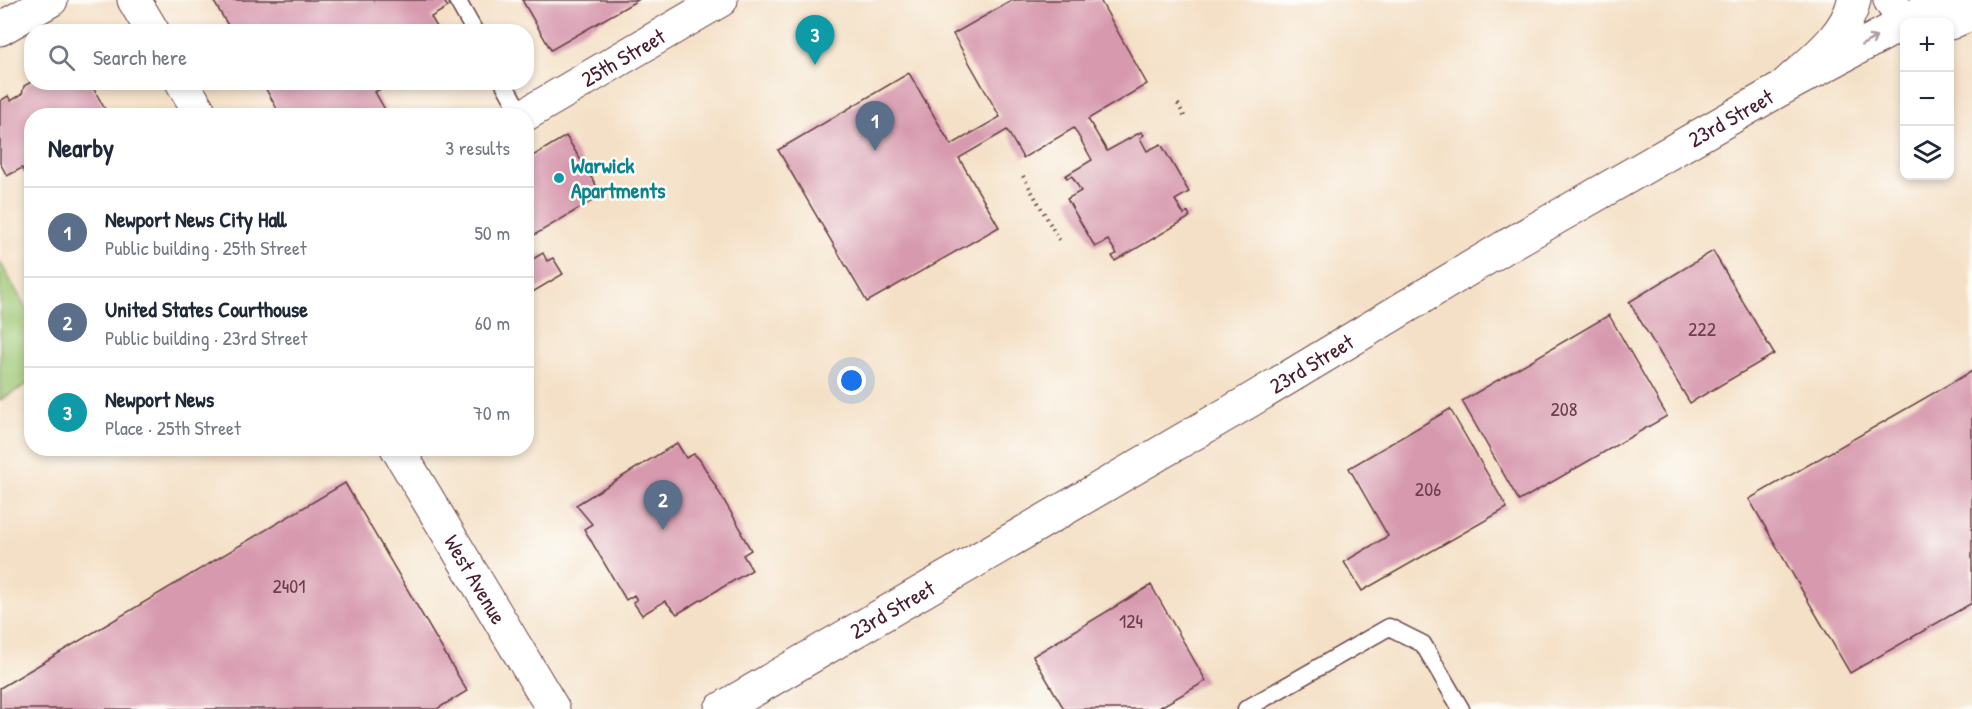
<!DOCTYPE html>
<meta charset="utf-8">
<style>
body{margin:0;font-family:"Patrick Hand",sans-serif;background:#f2f2f3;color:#1f2937}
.controls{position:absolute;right:18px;top:18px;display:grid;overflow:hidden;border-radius:12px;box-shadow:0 3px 9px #0003}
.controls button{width:54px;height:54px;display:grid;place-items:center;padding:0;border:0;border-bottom:2px solid #e0e1e3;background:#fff;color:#1f2937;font:30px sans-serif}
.you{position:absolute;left:852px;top:381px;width:21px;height:21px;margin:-15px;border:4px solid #fff;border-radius:50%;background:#1a73e8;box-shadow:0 0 0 9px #1a73e833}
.badge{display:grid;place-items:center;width:39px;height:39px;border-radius:50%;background:#0b8043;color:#fff;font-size:20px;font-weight:700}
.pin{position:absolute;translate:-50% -50px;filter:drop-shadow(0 2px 3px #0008)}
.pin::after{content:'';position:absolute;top:32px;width:21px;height:18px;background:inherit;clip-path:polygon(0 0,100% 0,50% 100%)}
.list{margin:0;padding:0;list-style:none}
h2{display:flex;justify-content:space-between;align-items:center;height:78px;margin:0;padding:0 24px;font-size:26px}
h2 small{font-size:20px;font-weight:400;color:#747a83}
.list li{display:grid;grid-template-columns:39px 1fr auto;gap:18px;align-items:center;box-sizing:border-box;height:90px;padding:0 24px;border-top:2px solid #e0e1e3}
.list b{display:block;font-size:22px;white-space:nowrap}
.list p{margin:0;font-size:20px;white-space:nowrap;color:#747a83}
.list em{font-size:20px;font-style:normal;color:#747a83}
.icon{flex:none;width:33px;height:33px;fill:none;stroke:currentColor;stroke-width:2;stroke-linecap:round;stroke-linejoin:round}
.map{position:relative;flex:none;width:1972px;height:709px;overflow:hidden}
.search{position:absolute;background:#fff;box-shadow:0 3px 9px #0003;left:24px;top:24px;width:510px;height:66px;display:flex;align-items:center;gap:15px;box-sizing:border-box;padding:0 21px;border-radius:24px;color:#747a83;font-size:22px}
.panel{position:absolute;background:#fff;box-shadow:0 3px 9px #0003;left:24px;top:108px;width:510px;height:348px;border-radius:24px}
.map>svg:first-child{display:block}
.green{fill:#9cc672;stroke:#73724e;stroke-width:1.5}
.building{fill:#d799ae}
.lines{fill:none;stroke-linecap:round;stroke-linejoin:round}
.lane-casing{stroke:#643c42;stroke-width:19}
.street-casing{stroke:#643c42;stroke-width:35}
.secondary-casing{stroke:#643c42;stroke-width:35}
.primary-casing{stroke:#643c42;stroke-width:35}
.path{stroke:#643c42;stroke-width:4;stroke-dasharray:1.5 4.5;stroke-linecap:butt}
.lane{stroke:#fff;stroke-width:16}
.street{stroke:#fff;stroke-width:33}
.secondary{stroke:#fff;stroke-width:33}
.primary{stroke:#fff;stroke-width:33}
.oneway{stroke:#ae9aa0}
.culture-dot{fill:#0f9aa8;stroke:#fdfcf7;stroke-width:2}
.labels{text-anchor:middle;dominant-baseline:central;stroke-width:5;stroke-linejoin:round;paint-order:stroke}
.number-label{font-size:20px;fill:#6d3e4c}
.street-label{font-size:22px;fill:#4a1f2b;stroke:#fdfcf7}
.culture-label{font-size:22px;font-weight:bold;fill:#0d838f;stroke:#fdfcf7;text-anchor:start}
</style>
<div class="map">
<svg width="1972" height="709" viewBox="0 0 1972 709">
<rect width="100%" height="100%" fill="#fdfcf7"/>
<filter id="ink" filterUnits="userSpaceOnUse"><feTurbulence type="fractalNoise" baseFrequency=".0167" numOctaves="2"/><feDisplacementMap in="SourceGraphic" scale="12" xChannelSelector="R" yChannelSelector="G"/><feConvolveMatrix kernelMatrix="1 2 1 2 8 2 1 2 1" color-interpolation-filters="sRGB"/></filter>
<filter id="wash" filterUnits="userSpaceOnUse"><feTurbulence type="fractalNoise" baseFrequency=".008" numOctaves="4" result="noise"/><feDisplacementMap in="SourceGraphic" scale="24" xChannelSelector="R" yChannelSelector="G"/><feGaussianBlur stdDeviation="1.35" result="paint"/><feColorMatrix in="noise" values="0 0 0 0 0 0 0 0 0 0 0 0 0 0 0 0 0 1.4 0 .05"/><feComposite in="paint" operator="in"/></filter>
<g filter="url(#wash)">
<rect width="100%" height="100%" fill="#f4e0c6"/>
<path class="green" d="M0,262L31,317V382L0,400Z"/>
<g id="blocks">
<path class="building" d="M218,0H443L448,7L431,17L440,32H232L214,2Z
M522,0H638L551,50Z
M1013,0H1100L1147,84L1088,119L1107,151L1141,132L1144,135L1140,138L1147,151L1161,144L1189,192L1175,200L1184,215L1188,212L1190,217L1115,261L1112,256L1117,254L1108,240L1095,247L1067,199L1081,191L1072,176L1067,178L1065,176L1092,160L1074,128L1023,158L1007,130L959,158L999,227L867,302L778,150L909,73L951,145L1000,117L953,34Z
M31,82H90L107,113L102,116H32V168L24,172L22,168L7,176L0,163V101L8,96L11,101L22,94L24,86Z
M262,82H392L375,92L387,113L382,116H281Z
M566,136L602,195L526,240V160Z
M1713,251L1774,354L1690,403L1629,302Z
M543,253L547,261L553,258L563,274L526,296V263Z
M1609,315L1667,416L1519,501L1462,401Z
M1972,371V603L1850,673L1749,499Z
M1450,409L1507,508L1362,591L1344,562L1388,536L1349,468Z
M677,443L686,458L694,454L700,460L742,531L741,533L751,550L743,555L752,570L677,614L665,601L642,615L633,602L637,600L634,595L626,600L584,529L592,524L576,505Z
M345,483L467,691L437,709H0V688Z
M1151,585L1206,681L1157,709H1064L1033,656Z"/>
</g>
</g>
<g filter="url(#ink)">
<use href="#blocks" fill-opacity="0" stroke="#643c42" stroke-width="1.5"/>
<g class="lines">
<defs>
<path id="lane" d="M457,0L475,32
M503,82L522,116
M1246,709L1389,627L1423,644L1461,709"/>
<path id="street" d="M0,29L51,0"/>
<g id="secondary">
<path d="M134,0L153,32"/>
<path d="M1950,23L1972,13"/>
<path d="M182,82L202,116"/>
<path id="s1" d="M523,116L721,0"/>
<path id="s2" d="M397,448L553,709"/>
<path id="s3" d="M721,709L1246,403L1505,247L1781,89L1904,23"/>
</g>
<path id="primary" d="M1890,0L1904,22L1942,0
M1781,89C1807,64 1847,37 1854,0"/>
</defs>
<use href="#lane" class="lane-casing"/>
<use href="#street" class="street-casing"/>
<use href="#secondary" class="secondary-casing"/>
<use href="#primary" class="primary-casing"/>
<path class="path" d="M1178,104L1185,118
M1023,176L1061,243"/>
<use href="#lane" class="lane"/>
<use href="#street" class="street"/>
<use href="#secondary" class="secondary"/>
<use href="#primary" class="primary"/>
</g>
<defs><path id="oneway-shaft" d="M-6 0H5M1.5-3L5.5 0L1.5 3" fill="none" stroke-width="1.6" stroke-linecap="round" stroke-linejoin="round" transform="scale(1.5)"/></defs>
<use class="oneway" href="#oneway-shaft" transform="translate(1869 41) rotate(-29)"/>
</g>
<circle class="culture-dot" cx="559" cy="178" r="6"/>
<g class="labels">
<g class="number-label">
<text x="1702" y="328">222</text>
<text x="1564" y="408">208</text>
<text x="1428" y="488">206</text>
<text x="289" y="585">2401</text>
<text x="1131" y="620">124</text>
</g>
<g class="street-label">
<text stroke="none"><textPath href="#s1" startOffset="116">25th Street</textPath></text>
<text stroke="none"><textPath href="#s3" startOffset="1170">23rd Street</textPath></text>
<text stroke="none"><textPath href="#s3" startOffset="684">23rd Street</textPath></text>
<text stroke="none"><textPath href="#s2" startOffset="153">West Avenue</textPath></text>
<text stroke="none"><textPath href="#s3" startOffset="198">23rd Street</textPath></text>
</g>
<g class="culture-label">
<text x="571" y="165">Warwick<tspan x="571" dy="25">Apartments</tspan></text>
</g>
</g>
</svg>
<div class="controls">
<button>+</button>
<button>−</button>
<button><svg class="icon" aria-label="layers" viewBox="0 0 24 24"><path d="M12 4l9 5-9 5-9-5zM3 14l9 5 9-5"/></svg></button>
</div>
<div class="you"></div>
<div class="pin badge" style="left:875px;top:151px;background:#5c6f8a">1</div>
<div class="pin badge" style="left:663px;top:530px;background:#5c6f8a">2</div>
<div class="pin badge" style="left:815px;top:65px;background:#0f9aa8">3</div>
<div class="search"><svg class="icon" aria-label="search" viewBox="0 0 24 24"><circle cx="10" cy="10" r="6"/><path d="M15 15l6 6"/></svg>Search here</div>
<section class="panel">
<h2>Nearby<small>3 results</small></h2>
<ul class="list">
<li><span class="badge" style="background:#5c6f8a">1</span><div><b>Newport News City Hall</b><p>Public building · 25th Street</p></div><em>50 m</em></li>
<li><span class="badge" style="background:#5c6f8a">2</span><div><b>United States Courthouse</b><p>Public building · 23rd Street</p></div><em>60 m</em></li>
<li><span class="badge" style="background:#0f9aa8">3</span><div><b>Newport News</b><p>Place · 25th Street</p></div><em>70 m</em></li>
</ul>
</section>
</div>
